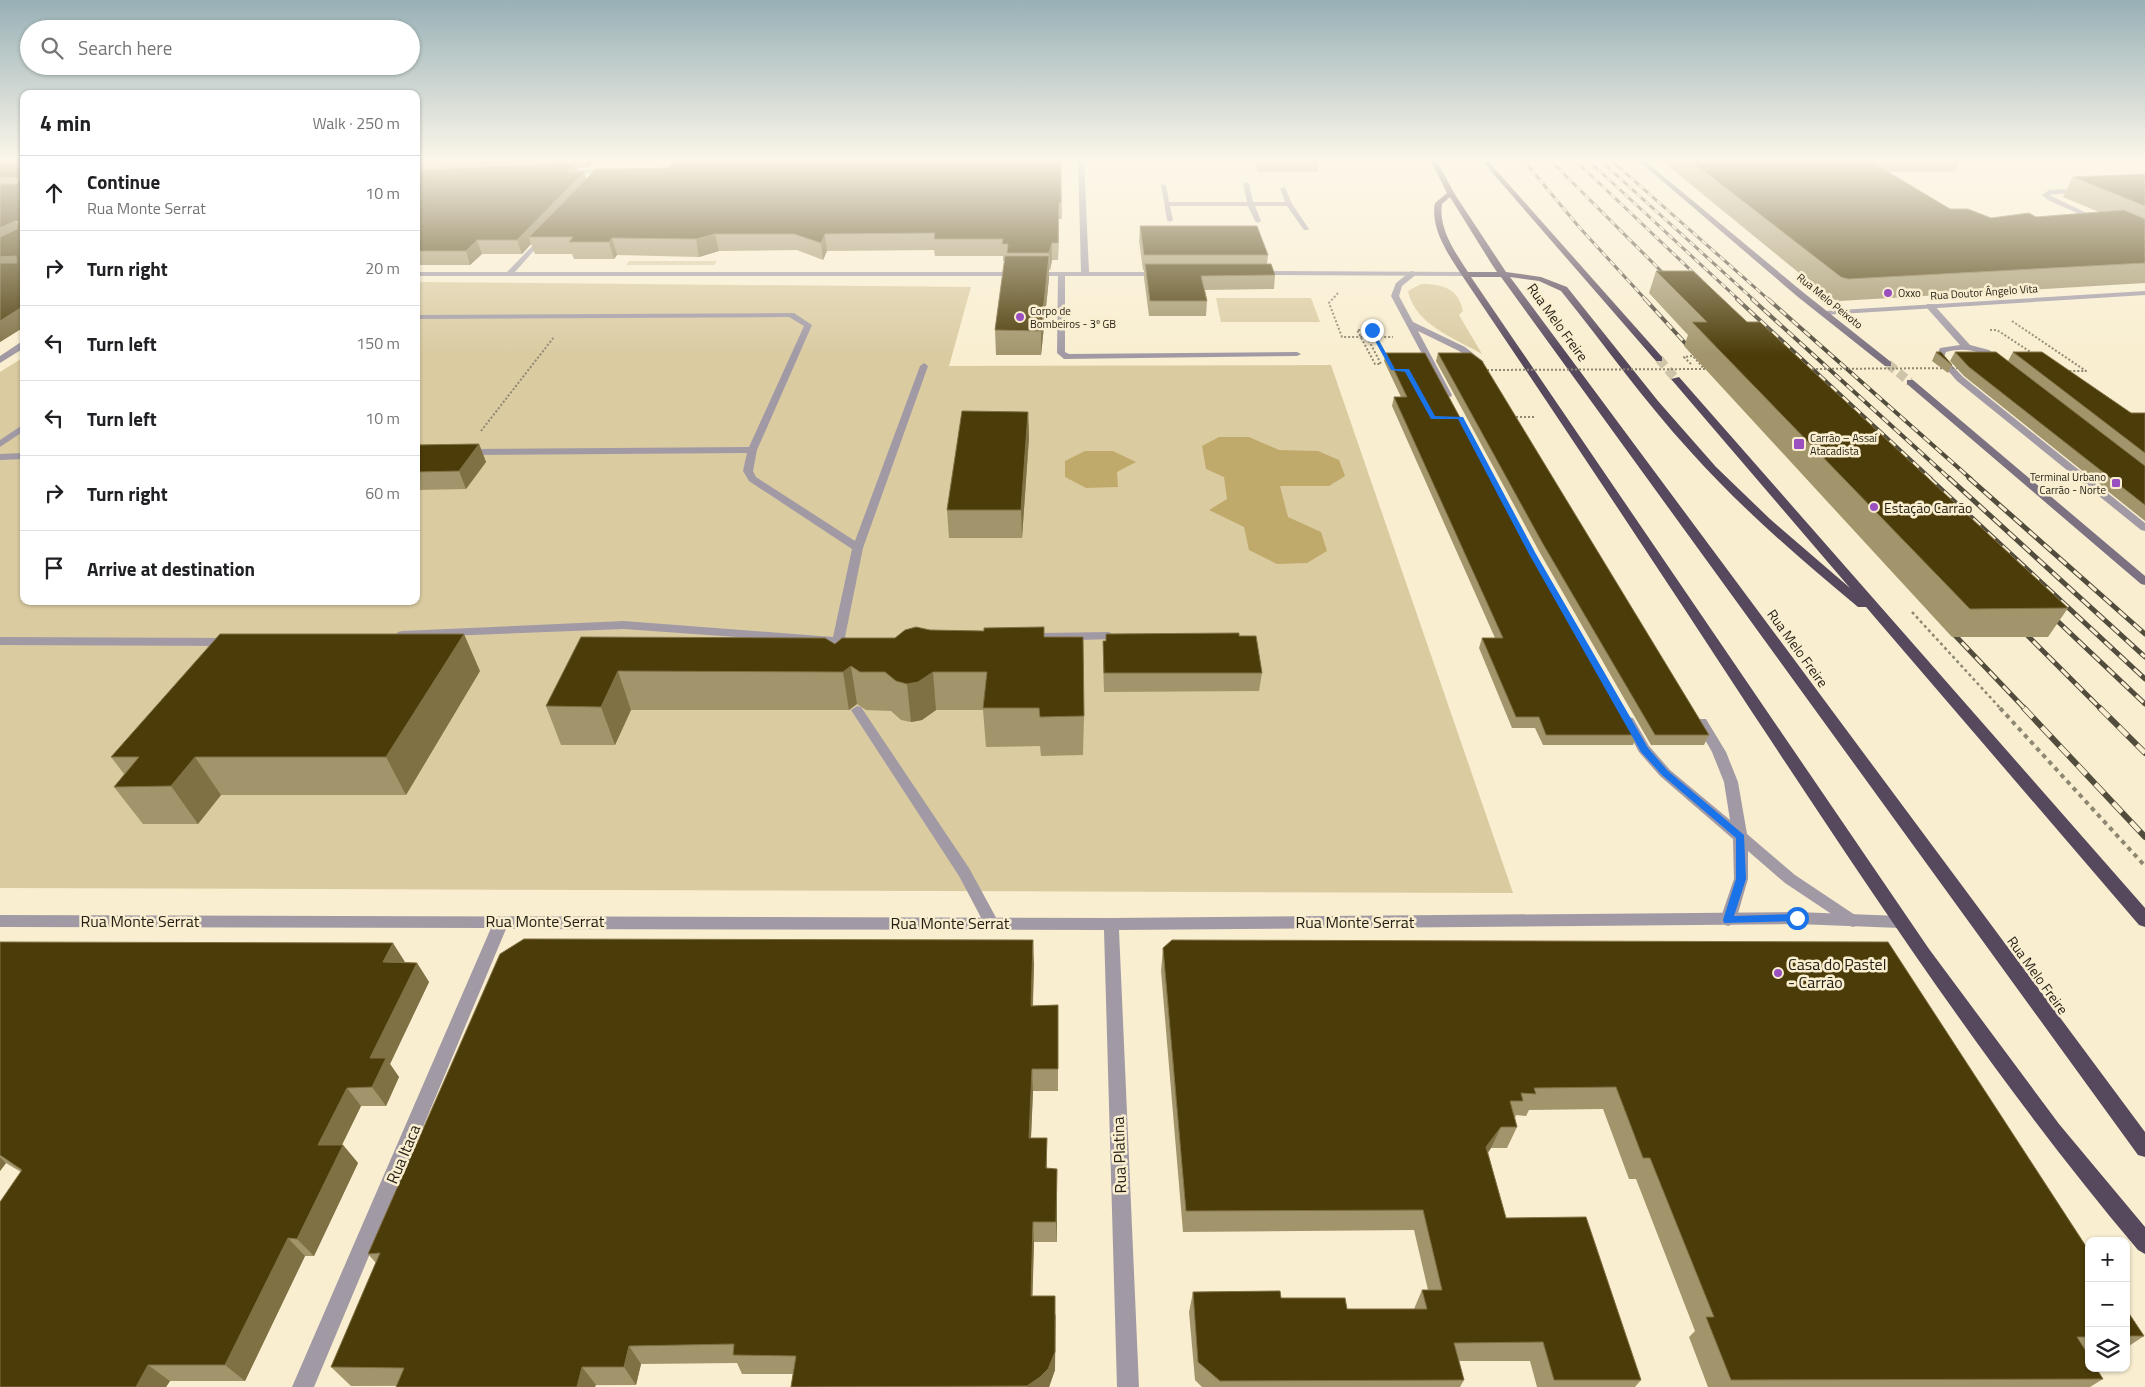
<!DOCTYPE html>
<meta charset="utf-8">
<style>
body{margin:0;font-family:"Titillium Web",sans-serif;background:#f6f6f6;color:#202124}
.controls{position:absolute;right:15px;bottom:15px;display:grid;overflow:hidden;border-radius:10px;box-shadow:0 1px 4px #0004}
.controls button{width:45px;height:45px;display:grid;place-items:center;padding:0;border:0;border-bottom:1px solid #e0e0e0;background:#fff;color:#202124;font:25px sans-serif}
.stop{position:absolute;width:15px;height:15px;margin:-11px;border:4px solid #1a73e8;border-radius:50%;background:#fff}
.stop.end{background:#1a73e8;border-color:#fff;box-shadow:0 1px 5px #0008}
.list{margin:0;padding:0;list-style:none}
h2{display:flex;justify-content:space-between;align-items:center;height:65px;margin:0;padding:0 20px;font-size:21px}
h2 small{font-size:16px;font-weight:400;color:#757577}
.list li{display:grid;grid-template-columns:32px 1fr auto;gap:15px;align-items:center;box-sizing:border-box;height:75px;padding:0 20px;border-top:1px solid #e0e0e0}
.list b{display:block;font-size:19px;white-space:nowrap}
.list p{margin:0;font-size:16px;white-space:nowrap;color:#757577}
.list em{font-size:16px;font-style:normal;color:#757577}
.icon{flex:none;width:28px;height:28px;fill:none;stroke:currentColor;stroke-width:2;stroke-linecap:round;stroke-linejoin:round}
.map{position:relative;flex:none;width:2145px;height:1387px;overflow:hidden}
.search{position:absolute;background:#fff;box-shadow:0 1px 4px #0004;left:20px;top:20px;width:400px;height:55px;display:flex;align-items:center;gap:12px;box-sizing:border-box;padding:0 18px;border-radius:28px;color:#757577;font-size:19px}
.panel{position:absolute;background:#fff;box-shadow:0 1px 4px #0004;left:20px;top:90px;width:400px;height:515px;border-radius:10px}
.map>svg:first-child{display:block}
.green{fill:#dacba1}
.water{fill:#c0aa6b}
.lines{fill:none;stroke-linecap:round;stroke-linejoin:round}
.secondary-tunnel{stroke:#cec4aa;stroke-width:9;stroke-dasharray:9 4.5;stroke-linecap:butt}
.trunk-tunnel{stroke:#cec4aa;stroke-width:9;stroke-dasharray:9 5;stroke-linecap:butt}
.path-far2{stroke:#8e8772;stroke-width:2;stroke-dasharray:2 2;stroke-linecap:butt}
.path-far1{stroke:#8e8772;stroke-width:2.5;stroke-dasharray:3 3;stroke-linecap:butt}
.path{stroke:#8e8772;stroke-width:4;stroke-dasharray:4.5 4.5;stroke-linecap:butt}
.service{fill:#a19aa5;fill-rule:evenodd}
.minor{fill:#a19aa5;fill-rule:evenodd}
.secondary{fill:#7b7181;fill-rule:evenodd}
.trunk{fill:#56485d;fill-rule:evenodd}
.rail-far3-casing{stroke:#524c3d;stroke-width:3}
.rail-far2-casing{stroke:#524c3d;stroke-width:4}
.rail-far1-casing{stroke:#524c3d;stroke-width:5}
.rail-casing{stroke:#524c3d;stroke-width:6}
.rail-far3{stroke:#f9eed0;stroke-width:2;stroke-dasharray:6;stroke-linecap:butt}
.rail-far2{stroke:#f9eed0;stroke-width:2.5;stroke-dasharray:8;stroke-linecap:butt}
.rail-far1{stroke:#f9eed0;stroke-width:3;stroke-dasharray:10;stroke-linecap:butt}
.rail{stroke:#f9eed0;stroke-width:4.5;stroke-dasharray:13;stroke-linecap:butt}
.path-bridge{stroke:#8e8772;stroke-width:2;stroke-dasharray:2 2;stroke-linecap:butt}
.wall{fill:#a2956c}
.shaded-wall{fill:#807145}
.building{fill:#4c3c09;stroke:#807145}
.route{fill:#1a73e8}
.poi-dot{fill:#9b4fc1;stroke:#f9eed0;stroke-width:2}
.labels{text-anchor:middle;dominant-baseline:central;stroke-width:5;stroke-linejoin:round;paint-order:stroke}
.far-street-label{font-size:11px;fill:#221e13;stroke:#f9eed0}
.far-poi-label{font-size:11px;fill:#221e13;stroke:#f9eed0;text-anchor:start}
.street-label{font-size:14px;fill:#221e13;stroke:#f9eed0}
.poi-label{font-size:14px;fill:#221e13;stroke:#f9eed0;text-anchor:start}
.near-street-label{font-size:16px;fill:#221e13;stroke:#f9eed0}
.near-poi-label{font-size:16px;fill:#221e13;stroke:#f9eed0;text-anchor:start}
</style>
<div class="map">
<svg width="2145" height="1387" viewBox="0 0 2145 1387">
<rect width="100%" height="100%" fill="#f9eed0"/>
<path class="green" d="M629,261H717L714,265H626Z
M416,282L971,287L949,366L1331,365L1513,893L0,888V372L24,357V601H416Z
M1421,284C1443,284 1458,288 1463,311L1459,315L1482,354C1455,338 1415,325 1408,291Z
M1216,298H1311L1320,322H1221Z"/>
<path class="water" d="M1219,437H1249L1279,450L1318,451L1339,460L1345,476L1329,486H1280L1288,517L1321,532L1327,551L1307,563L1277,564L1249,550L1244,527L1209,510L1227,499L1224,477L1206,469L1202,446Z
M1085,451H1113L1136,462L1117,472L1118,487L1086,488L1065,477V461Z"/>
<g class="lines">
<path class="secondary-tunnel" d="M1888,364L1910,382"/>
<path class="trunk-tunnel" d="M1659,359L1676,379"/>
<path class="path-far2" d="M1338,293L1329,303L1342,337H1393
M2012,321L2086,371H2067
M1990,330H1997L2032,353
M1691,364L1684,357L1693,356L1704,369
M1512,417H1536
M481,431L554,337"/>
<path class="path-far1" d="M1912,612L2001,709"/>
<path class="path" d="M2000,708L2145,866"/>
<path class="service" d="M1246,182L1249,184L1253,202H1285L1280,188L1285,187L1292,204L1309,229L1308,230H1304L1287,206H1255L1261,221L1258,223L1255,221L1248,206H1170L1173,220L1170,222L1167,220L1161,184L1166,185L1169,202H1247L1243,184Z
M1411,271L1418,273L1402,286L1399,296L1413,322L1465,347L1484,362L1477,364L1459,351L1418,331L1452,395L1451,397L1444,395L1391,296L1396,283Z
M1058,272L1065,274V352L1069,354L1297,352L1301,354L1297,356L1064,359L1057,353Z
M1927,304H1933L1970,345L1989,350L2003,360L1996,362C1981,351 1965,347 1946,352L1944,357L1963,377L2145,523V531L2141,530L1957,381L1936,357L1940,348L1960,345L1927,308Z
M794,313L812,325L757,450L753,471L756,477L855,541L920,366L924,363L928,366L863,548L845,637L850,641L844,645L845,657L843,660H835L832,644L624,629L398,638L396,635L398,632L402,631L624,621L833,637L852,549L749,481L743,471L747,453L466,455L461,452L466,449L749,447L804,326L789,317L416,319V315Z
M24,424V431L0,447V440Z
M24,453V459L0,460V454Z
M1109,632L1115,636L1113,639L1042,641L1036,637L1042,633Z
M0,637L230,638L236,642L230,646L0,645Z
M857,706L861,707L969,868L999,923L996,927L991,929L986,927L959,876L851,710Z
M1628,717L1633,718L1649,746L1670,770L1730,820L1724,782L1712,752L1695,722L1696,719H1706L1726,752L1738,782L1747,834L1795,875L1858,917L1861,921L1858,925L1853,927L1848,925L1785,883L1748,851V879L1736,920L1733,924L1728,926L1723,924L1720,920L1734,879L1733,839L1660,776L1639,752L1622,721Z"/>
<path class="minor" d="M1078,161H1084L1089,272H1164V276H416V272H507L544,234L546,235V237L515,272H1081Z
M609,169L611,172L566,174L563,172L566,170Z
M2085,188L2083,191L2049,195L2099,219V221H2095L2048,200L2042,195L2049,190Z
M1256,271L1465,272L1469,274L1465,276L1259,275H1256Z
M2145,291V295L1824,315L1820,313L1824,311Z
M21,342H24V348L0,363V356Z
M1797,912L1900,916L1905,918L1908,922L1905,926L1900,928L1797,924L1119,930L1139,1387H1117L1104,930L506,929L314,1387H292L491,928L0,927V915L1111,918Z"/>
<path class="secondary" d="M1639,161H1645L1804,293L1891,362V366H1885L1798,297Z
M1907,380H1913L2145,576V585L2141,584L1907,384Z"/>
<path class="trunk" d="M1431,161H1437L1454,193L1506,272L1541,277L1567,287L1658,401L1716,467L1770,519L1850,588L1671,379L1679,377L2145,908V927L2139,925L1866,607H1858C1799,558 1741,508 1690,451C1644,401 1604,344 1561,291L1539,281L1510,277L2145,1132V1157L2138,1155L1501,277H1471L1929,949L2059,1124L2145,1227V1254L2138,1250C1995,1081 1874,896 1752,712C1656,565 1559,419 1461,274C1448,254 1430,228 1435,203L1447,193ZM1450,197L1491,263L1497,272H1468C1455,252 1438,228 1442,204Z
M1482,161H1488L1662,357V361H1656Z"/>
<defs>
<path id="rail-far3" d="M1524,161L1579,227L1646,300
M1551,161L1670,280
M1576,161L1700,279
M1589,161L1739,300
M1601,161L1754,300
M1612,161L1769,300"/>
<path id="rail-far2" d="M1645,299L1695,354
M1737,299L1931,479
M1752,299L1950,479
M1768,299L1971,479"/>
<path id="rail-far1" d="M1929,478L2145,679
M1949,478L2145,657
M1969,478L2145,634
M2049,613L2145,704
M2019,627L2101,709
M1948,628L2025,709"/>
<path id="rail" d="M2024,708L2145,837
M2100,708L2145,753"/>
</defs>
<use href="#rail-far3" class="rail-far3-casing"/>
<use href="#rail-far2" class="rail-far2-casing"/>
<use href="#rail-far1" class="rail-far1-casing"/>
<use href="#rail" class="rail-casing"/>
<use href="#rail-far3" class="rail-far3"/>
<use href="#rail-far2" class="rail-far2"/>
<use href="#rail-far1" class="rail-far1"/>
<use href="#rail" class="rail"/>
<path class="path-bridge" d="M1367,337L1381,364H1375L1357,330H1372L1387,358
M1808,369L1962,368
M1483,370L1709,369"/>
</g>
<path class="wall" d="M0,161H24V327L0,342Z
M416,161H595L588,168H577L578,172L586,179L1061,161L1062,219H1059L1058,260H1052L1050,270H1049V278L1041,355H996L995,330L1005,261H1003V256H935L934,250L827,251L823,260L797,250L719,251L699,257L617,255L614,259H574L572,254H535L531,244L522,254H482L470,265H416Z
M1253,161H1319L1318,172H1258Z
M1662,161H1960L1955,172H1888L1950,209L1991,218L2036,217L2099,212L2063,197L2073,177L2145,174V283L1839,301L1831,299Z
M1140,226L1268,255L1267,264L1275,275L1274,289L1205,290L1207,301L1206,316H1149L1144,278V270H1143L1139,241Z
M1656,271L1747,322L2068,608L2048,637H1952L1684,346L1688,335L1649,293Z
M1936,352L1952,365L1948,373L1932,361Z
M1955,352L2043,388L2008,361L2013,352L2131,413H2145V521L1964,376L1950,361Z
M1386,353L1529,545L1637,735L1633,745H1543L1535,728H1512L1479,648L1482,638H1495L1392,406L1394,397H1401L1384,361Z
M1438,353L1709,735L1704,745H1651L1540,553L1436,361Z
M1028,412L1029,437L1022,538H949L947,510Z
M479,444L486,462L466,489L416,490V445Z
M930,630L1044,637L1084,716L1083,755L1041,756L1040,746L986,747L983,710H936L922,720L911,722L901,720L891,711L866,710L857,704L849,710H631L615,745H561L546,706L581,637L835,644L895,638Z
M1239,636L1262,673L1259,691L1104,692L1103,659V641Z
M480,671L406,795H221L198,824H143L114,787L124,774L111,757Z
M0,942L417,963L429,982L390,1064L399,1077L386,1106H361L342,1145H343L358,1163L314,1256H305L245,1381H170L166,1387H0L21,1172L6,1163L0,1171Z
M1888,942L2089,1251V1355L2103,1379L2090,1387H1708L1689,1337L1695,1331L1636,1179H1629L1603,1109L1529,1110L1526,1116L1516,1115L1515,1118L1517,1127L1507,1148H1491L1488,1153L1506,1218L1641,1380L1635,1387H1537L1530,1361H1459L1464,1380L1460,1387H1202L1195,1380L1189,1312L1193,1292L1281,1298L1347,1309H1414L1422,1290H1428L1414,1230L1183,1232L1161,971L1163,948Z
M1034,963L1033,1006L1058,1005V1091H1033L1031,1138H1047V1169H1057V1242H1034L1032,1296L1056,1315L1055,1370L1049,1387H791L793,1374H742L737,1363L641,1364L636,1385L351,1386L331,1367L376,1263L368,1254Z
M2126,1309L2144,1336L2126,1348Z"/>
<path class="shaded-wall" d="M586,161H595L588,168Z
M576,163L579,176L567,172Z
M584,172L588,184L529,237L531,244L522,254L517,240Z
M1059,203V219L1058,260V243Z
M15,221L23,234L0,246V228Z
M715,234L719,251L699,257L696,239Z
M825,234L827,251L823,260L821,243Z
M612,238L617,255L614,259L609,242Z
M477,240L482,254L470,265L466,251Z
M1052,243V260L1050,270L1049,253Z
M16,256L24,270L0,272V257Z
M1049,256V278L1041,355V331Z
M24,306V327L0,342V321Z
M1028,412L1029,437L1022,538L1021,510Z
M479,444L486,462L466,489L459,471Z
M464,634L480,671L406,795L386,757Z
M851,666L857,704L849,710L843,672Z
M618,671L631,710L615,745L601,707Z
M933,672L936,710L922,720L911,722L907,684Z
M195,757L221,795L198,824L171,786Z
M1033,940L1034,963L1032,1028L1031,1006Z
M393,943L405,962H383Z
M417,963L429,982L390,1064L399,1077L386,1106L372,1087L370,1058Z
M1032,1069L1033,1091L1030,1159L1029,1138Z
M347,1088L361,1106L333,1163L318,1145Z
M1501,1127L1491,1148L1476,1168L1486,1147Z
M343,1145L358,1163L314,1256L297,1239Z
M0,1157L6,1163L0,1171Z
M1057,1169V1242L1056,1222Z
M1033,1222L1034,1242L1032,1315L1031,1296Z
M288,1238L305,1256L245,1381L225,1365Z
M1055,1296V1370L1049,1387H1027Z
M629,1346L641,1364L636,1385L624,1367Z
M148,1365L170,1381L166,1387H136Z
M582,1367L596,1385L595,1387H577Z"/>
<path class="building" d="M0,161H24V306L0,321V263H17L16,256L0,257V237L17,229L18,221H15L0,228V184H17L19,178L0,177Z
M416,161H460L416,163Z
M674,161H1061V203H1059L1058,243H1052L1049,253H1007L1008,244H1002L1003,239H934L935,233L825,234L821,243L794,234H715L696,239L612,238L609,242H569L573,237H529L596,169L668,168Z
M1691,161H1870L1950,209H1968L1991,218L2029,213L2036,217L2124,210L2145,219V263L1848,279L1841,277Z
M576,163L567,172H584L517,240H477L466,251H416V170Z
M2145,174V206L2073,177Z
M1140,226H1257L1268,255H1144Z
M1005,256H1049L1041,331L995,330Z
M1145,264H1271L1275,275L1201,276L1207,301H1150Z
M1656,271H1693L1747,322H1760L2068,608L1970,609L1692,322H1707Z
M1936,352H1941L1952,365Z
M1955,352H1996L2145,466V505L1969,367Z
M2013,352H2042L2131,413H2145V453Z
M1386,353H1425L1529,545L1637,735H1546L1539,717H1516L1482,638H1503L1394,397H1407Z
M1438,353H1471L1482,361L1709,735H1655L1543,544Z
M962,411L1028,412L1021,510H947Z
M479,444L459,471L416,472V445Z
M916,627L930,630L984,631V628L1044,627V637H1083L1084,716L1040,717L1039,708H983L987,672H933L918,682L907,684L896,681L885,672H860L851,666L843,672L618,671L601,707L546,706L581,637L825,638L835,644L842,638H895L905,630Z
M1239,633V636H1256L1262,673H1104L1103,641H1106V634Z
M220,634H464L386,757H195L171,786L114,787L139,757H111Z
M524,939L1033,940L1031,1006L1058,1005V1069H1032L1029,1138H1047L1046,1168L1057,1169L1056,1222H1033L1031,1296H1055V1352L1048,1369L1040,1377L1027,1386L791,1387L796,1356L733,1355L734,1344L629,1346L624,1367H582L577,1387H396L404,1368L331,1367L380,1253L368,1254L500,954Z
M1172,940L1888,942L2089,1251V1337H2077L2089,1356V1368H2096L2103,1379L1731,1380L1706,1317H1714L1650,1158H1643L1616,1087L1534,1088L1536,1094L1521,1093L1523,1101H1510L1517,1127H1501L1486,1147L1506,1218L1586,1217L1641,1380H1554L1543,1342L1454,1343L1464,1380L1220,1381L1198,1362L1193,1292L1280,1291L1281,1298H1345L1347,1309H1427L1422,1290H1442L1423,1210L1186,1211L1163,948Z
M0,942L393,943L383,962L417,963L370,1058H386L372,1087L347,1088L318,1145H343L297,1239L288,1238L225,1365H148L136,1387H0V1202L22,1170L0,1155Z
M2126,1309L2144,1336H2126Z"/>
<linearGradient id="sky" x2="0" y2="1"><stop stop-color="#98b0b6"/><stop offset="0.45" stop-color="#fcf7ea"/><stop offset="1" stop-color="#fcf7ea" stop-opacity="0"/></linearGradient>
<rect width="2145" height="355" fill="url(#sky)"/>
<path class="route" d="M1372,328L1395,369H1409L1435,416L1463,417L1536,554L1648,748L1668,771L1744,835L1746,879L1734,916L1797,914L1802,918L1801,921L1724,923L1723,920L1736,879V838L1662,775L1641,752L1529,554L1458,419H1431L1405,372L1391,370L1369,330Z"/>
<g class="poi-dot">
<circle cx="1888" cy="293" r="5"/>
<circle cx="1020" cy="317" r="5"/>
<rect x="1793" y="438" width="12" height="12" rx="2.5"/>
<rect x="2111" y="478" width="10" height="10" rx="2.5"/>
<circle cx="1874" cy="507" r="5"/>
<circle cx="1778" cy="973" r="5"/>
</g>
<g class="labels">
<g class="far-street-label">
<text transform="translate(1984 292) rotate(-4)">Rua Doutor Ângelo Vita</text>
<text transform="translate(1830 301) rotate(39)">Rua Melo Peixoto</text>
</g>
<g class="far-poi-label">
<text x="1898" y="293">Oxxo</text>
<text x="1030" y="311">Corpo de<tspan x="1030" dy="13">Bombeiros - 3º GB</tspan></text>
<text x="1810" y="438">Carrão – Assaí<tspan x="1810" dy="13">Atacadista</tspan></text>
<text x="2106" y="477" text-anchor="end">Terminal Urbano<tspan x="2106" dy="13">Carrão - Norte</tspan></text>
</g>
<g class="street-label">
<text transform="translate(1558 322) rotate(54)">Rua Melo Freire</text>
<text transform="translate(1798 648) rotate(54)">Rua Melo Freire</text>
<text transform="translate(2038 975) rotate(54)">Rua Melo Freire</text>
</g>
<g class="poi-label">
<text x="1884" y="507">Estação Carrão</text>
</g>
<g class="near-street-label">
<text x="140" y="921">Rua Monte Serrat</text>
<text x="545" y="921">Rua Monte Serrat</text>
<text x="1355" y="922">Rua Monte Serrat</text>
<text x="950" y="923">Rua Monte Serrat</text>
<text transform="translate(403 1154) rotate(-67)">Rua Itaca</text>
<text transform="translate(1119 1155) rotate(-92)">Rua Platina</text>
</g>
<g class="near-poi-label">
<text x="1788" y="964">Casa do Pastel<tspan x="1788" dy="18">- Carrão</tspan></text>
</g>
</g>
</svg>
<div class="controls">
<button>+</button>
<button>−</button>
<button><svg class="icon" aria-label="layers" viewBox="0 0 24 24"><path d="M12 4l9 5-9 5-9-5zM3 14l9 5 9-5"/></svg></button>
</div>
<div class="stop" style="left:1797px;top:918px"></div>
<div class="stop end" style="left:1372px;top:330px"></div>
<div class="search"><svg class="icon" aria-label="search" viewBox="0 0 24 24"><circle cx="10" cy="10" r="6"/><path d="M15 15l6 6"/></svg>Search here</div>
<section class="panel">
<h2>4 min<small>Walk · 250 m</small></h2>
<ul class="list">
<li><svg class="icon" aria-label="ahead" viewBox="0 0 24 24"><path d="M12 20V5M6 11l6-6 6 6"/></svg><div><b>Continue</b><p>Rua Monte Serrat</p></div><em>10 m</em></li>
<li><svg class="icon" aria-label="right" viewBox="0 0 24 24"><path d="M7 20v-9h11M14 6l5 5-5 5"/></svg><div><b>Turn right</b></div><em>20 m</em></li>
<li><svg class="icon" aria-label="left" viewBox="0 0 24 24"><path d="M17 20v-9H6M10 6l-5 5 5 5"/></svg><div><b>Turn left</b></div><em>150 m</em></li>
<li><svg class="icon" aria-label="left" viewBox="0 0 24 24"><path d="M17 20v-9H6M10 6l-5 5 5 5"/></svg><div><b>Turn left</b></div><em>10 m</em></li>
<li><svg class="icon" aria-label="right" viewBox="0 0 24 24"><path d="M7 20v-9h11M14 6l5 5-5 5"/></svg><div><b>Turn right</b></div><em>60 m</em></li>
<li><svg class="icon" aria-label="arrive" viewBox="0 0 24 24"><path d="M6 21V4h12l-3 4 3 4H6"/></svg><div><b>Arrive at destination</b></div></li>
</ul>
</section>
</div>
